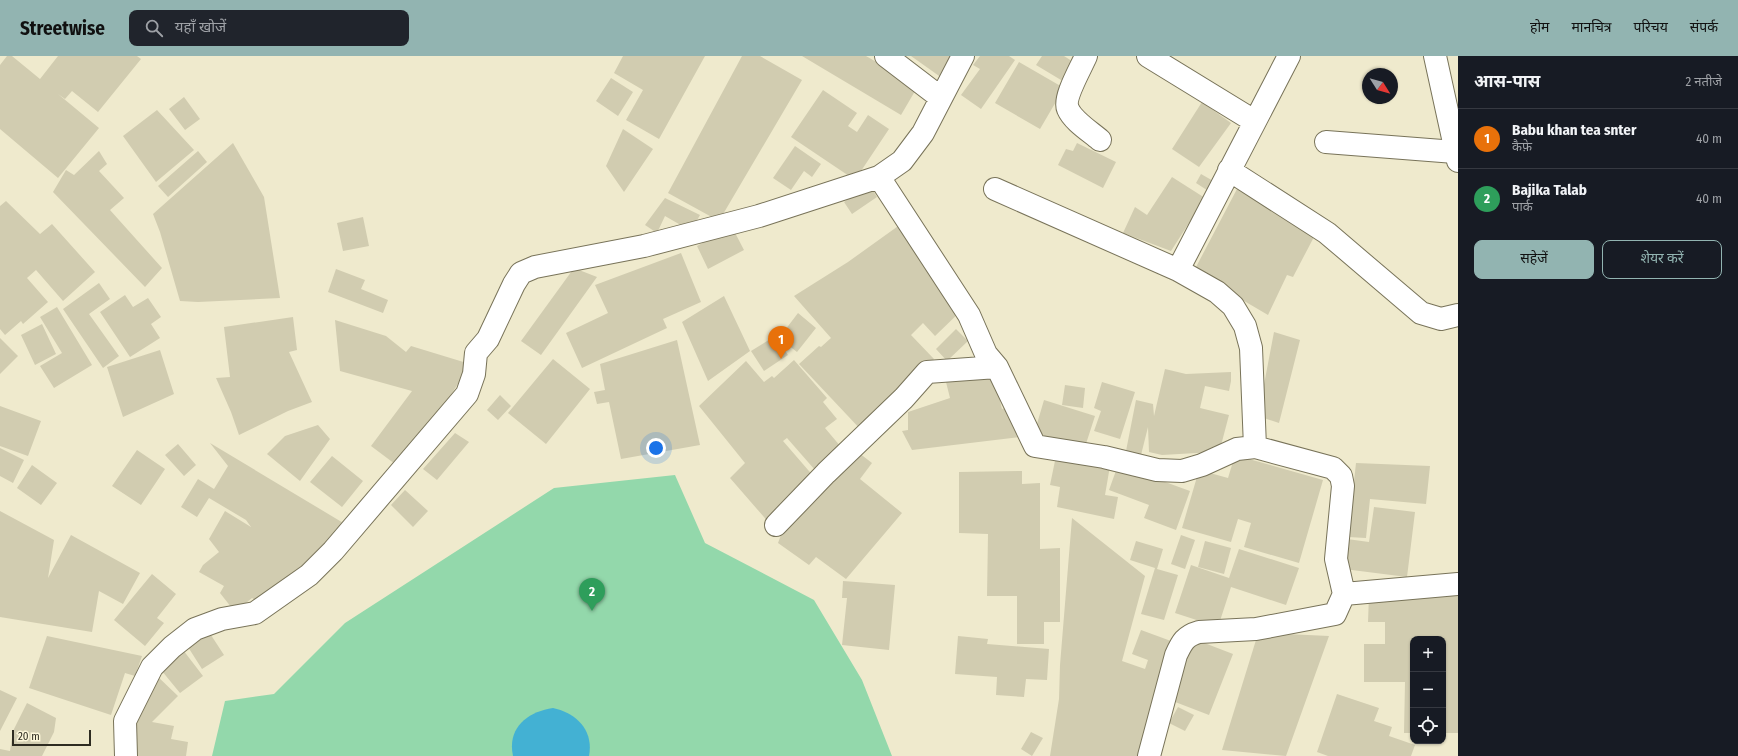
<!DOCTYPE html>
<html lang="hi">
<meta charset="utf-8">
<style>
body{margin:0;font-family:"Fira Sans Condensed","Noto Sans Devanagari",sans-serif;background:#20242c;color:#f1f3f6}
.controls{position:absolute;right:12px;bottom:12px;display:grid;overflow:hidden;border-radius:8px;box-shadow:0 1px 3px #0004}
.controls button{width:36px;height:36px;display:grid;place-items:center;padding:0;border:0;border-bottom:1px solid #363941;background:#171b24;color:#f1f3f6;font:20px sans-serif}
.compass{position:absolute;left:1362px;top:12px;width:36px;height:36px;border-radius:50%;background:#171b24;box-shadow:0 1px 3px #0004;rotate:127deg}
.scale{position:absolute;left:12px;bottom:10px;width:79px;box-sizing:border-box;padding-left:4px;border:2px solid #2e2c21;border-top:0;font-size:11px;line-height:14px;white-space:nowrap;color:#2e2c21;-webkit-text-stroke:3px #fdf7da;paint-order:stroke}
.you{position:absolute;left:656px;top:392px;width:14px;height:14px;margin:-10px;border:3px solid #fff;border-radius:50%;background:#1a73e8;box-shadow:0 0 0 6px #1a73e833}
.badge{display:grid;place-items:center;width:26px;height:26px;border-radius:50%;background:#92b4b1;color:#fff;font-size:13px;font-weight:700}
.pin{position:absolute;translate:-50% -33px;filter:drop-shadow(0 1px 2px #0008)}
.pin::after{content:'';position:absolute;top:21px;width:14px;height:12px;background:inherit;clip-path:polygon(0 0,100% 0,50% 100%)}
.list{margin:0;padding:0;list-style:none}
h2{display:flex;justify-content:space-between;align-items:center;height:52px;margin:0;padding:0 16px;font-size:17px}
h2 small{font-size:13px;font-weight:400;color:#9ea1a6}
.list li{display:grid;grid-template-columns:26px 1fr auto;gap:12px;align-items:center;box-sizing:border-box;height:60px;padding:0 16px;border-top:1px solid #363941}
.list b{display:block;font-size:15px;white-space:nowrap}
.list p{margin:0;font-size:13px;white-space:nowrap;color:#9ea1a6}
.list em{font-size:13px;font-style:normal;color:#9ea1a6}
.actions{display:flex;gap:8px;padding:12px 16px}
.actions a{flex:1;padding:9px 0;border:1px solid #92b4b1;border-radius:8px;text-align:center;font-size:14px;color:#92b4b1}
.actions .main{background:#92b4b1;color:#111}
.icon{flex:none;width:22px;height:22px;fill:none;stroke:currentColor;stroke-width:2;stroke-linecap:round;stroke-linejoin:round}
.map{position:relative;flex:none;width:1458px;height:700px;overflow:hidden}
header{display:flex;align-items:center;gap:24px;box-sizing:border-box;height:56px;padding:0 20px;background:#92b4b1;color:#111}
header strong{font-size:19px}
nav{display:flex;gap:22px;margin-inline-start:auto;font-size:14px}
.search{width:280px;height:36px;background:#20242c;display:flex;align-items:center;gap:10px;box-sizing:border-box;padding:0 14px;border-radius:8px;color:#9ea1a6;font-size:15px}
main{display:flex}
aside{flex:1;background:#171b24}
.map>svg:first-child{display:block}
.green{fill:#93d8ab}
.water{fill:#43b1d3}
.building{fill:#d1ccb0}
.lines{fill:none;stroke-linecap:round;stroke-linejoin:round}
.street-casing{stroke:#787359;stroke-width:24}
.secondary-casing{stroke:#787359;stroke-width:24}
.street{stroke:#fff;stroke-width:22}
.secondary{stroke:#fff;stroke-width:22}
</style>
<header>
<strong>Streetwise</strong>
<div class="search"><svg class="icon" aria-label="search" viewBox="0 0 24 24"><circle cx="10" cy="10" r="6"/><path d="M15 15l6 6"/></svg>यहाँ खोजें</div>
<nav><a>होम</a><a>मानचित्र</a><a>परिचय</a><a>संपर्क</a></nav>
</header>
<main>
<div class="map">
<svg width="1458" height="700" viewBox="0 0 1458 700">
<rect width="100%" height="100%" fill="#efeacd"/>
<path class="green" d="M675,419L705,487L814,544L862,624L892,700H212L225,645L274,638L345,567L554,432Z"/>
<path class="water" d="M553,652C576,657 594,674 589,700H513C507,672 527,656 553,652Z"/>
<path class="building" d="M7,0H12L40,23L58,0H137L141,3L98,56L72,35L65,43L58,38L99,72L58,122L0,73V9Z
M623,0H705L659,83L626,64L643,34L614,17Z
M742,0H760L802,24L719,165L668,137Z
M802,0H866L918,30L901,59Z
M911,0H954L942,22Z
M980,0H1009L1015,4L981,53L961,39L980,13L973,9Z
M1042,0H1064L1078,9L1066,27L1036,9Z
M1019,6L1064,32L1040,73L995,47Z
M611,22L633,36L618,60L596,45Z
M823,34L857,57L848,70L857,76L868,59L889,73L855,124L791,81Z
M184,41L200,63L185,74L169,53Z
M1202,46L1231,67L1199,111L1172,93Z
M157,54L194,94L156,126L123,80Z
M623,73L653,93L624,136L606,110Z
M233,87L264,141L280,242L198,246L180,245L160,176L153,158Z
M1077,87L1116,106L1103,132L1058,109L1066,93L1073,95Z
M795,90L821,108L812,121L804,115L791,134L773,122Z
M99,95L107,108L99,115L124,142L110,154L162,212L145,231L53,136L66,114L74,119Z
M198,95L207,106L168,141L158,130Z
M1201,118L1215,126L1210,136L1196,127Z
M1172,121L1205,142L1171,195L1123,177L1135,151L1147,159Z
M869,128L877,141L852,158L844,146Z
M1237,133L1315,179L1293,221L1287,219L1268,259L1217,229L1195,213Z
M665,142L700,159L691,175L665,160L657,177L645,169Z
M6,145L40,178L52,168L95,216L63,245L36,214L27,222L48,246L23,268L21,265L5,279L0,273V150Z
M363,161L369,190L343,195L337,167Z
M901,168L963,253L935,280L923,267L911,279L934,303L881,353L863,376L799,308L819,290L821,291L831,282L794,240L848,206Z
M732,171L744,194L708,213L697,190Z
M681,197L701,246L663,263L667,272L582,312L566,277L608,257L595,229Z
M574,212L597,221L541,299L521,285Z
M336,213L365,224L361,233L388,244L383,257L328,236Z
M99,227L110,243L89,258L119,300L103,312L63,253Z
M125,239L133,251L148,242L161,261L151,268L160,282L130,301L100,256Z
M724,240L750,295L708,325L682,266Z
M57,251L92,309L54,332L40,310L62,297L40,261Z
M798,257L816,272L797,296L779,282Z
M293,261L297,294L289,296L312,346L288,355L239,379L231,356L216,322L230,321L224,271Z
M335,264L386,280L406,296L411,290L470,308L443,352L399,411L371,390L412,335L340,315Z
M42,268L56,298L35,309L21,279Z
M956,273L968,285L947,305L936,293Z
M1274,276L1300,284L1279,367L1258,360Z
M775,280L788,299L764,315L751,295Z
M0,282L18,300L0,318Z
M677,284L700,389L621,403L609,346L597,348L594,336L605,334L600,308Z
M160,294L174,338L123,361L107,311Z
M553,303L590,333L546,388L508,357Z
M794,304L827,342L823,346L837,363L825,372L841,391L815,414L787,382L783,385L815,422L770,468L730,422L745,407L699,350L746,305L764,326L772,320L774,322Z
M1165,313L1186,318L1231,316V325L1229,335L1205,330L1200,352L1229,359L1219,397L1214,396L1162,399L1149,396L1148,371L1141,399L1126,395L1136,344L1153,348L1154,360Z
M994,321L1002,353L1014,349L1021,381L912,394L902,375L908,374V356L950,342L946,326Z
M1102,326L1135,336L1120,383L1094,375L1101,355L1094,352Z
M1065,329L1085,332L1083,352L1062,349Z
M500,339L511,350L498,364L487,354Z
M1044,344L1095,360L1084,394L1034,378Z
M0,350L41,365L28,400L0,390Z
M318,369L330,383L300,425L267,398L285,380Z
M455,377L469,386L437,424L423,413Z
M210,387L345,468L332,491L260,547L252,542L235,556L220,537L224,530L199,516L203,509L219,496L209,483L225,455L251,471L246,464L209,442L197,461L181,451L198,423L214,433L228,410Z
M178,388L196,409L184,420L165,399Z
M0,392L24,404L13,427L0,420Z
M137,394L165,413L141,449L112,430Z
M859,397L872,407L860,423L902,457L846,523L816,501L809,509L778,487L784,471Z
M1235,399L1323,424L1299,507L1244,491L1251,467L1238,463L1231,486L1182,472L1199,414L1228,422Z
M332,400L363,425L342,451L310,426Z
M1056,400L1110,410L1105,439L1118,441L1114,463L1057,451L1060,431L1050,429Z
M1356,407L1430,410L1426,448L1370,443L1366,482L1348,481Z
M32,409L57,427L41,449L17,432Z
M1118,409L1190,435L1176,474L1144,462L1149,449L1109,434Z
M1022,415V428L1040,427V493L1060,492V566H1044V588H1017V540H987L988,478L959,477V416Z
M405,434L428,455L413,471L391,449Z
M1374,451L1415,456L1407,521L1344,513L1347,483L1369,486Z
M0,455L54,484L48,522L71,479L140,517L123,548L99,535L92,576L0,561Z
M1072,462L1145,520L1122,605L1145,613L1148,604L1132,598L1141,574L1171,585L1137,700H1050L1059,643L1060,609Z
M1181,479L1195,484L1185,513L1171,508Z
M1136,485L1163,493L1157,513L1178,519L1164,564L1141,558L1155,512L1130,504Z
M1205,485L1231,492L1224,518L1198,511Z
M1239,493L1299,512L1286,549L1231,531L1218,571L1175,557L1191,509L1229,522Z
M152,518L176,538L157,562L164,567L145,590L114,564Z
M843,525L895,529L889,594L842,589L847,542H842Z
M1369,539H1458V677H1443V583H1413V677H1404L1405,626H1364V588H1385V566H1368Z
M209,576L224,599L202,613L188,591Z
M1267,577L1329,580L1286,700L1222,694L1256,584Z
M47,580L142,600L135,620L125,617L111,659L29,632Z
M958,580L988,583L987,588L1049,593L1047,624L1026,623L1024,641L996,639L997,621L955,618Z
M1194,583L1233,598L1209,659L1170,644Z
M180,590L203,620L180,637L157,609Z
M155,618L178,640L152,666L174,670L171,683L188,686L186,700H132L128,674Z
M0,634L17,642L0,675Z
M1337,638L1379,652L1374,665L1392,671L1389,680L1415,689L1411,700H1328L1317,696Z
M27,647L56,662L54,676L42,700H0V693L10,695L13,675Z
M1178,651L1194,659L1185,675L1169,667Z
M1031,676L1043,682L1032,700L1021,693Z"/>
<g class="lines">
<defs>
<path id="street" d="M886,0L941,42
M963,0L923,77L902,105L879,121L969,259L986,298L997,311L1035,390L1104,401L1157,414L1182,415L1202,409L1237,393L1255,391L1333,412L1341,420L1343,430L1336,503L1344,538L1458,528
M1086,0C1081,12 1063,42 1068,53C1073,65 1091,76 1100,84
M1148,0L1254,65
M1326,86L1455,96
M1229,114L1327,177L1421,257L1441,263L1458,259
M995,133L1178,214L1217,236L1233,250L1245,270L1251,292L1255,391
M1178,214L1289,0
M776,469L826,417L904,342L927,316L997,311
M126,700L125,665L152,611L172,591L195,573L222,563L255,557L309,519L333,495L467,338L474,318L476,297L488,283L514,228L521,217L535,211L644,190L759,160L879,121
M1149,700L1176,599C1182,586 1185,580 1199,576L1256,573L1335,558L1344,538"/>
<path id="secondary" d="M1435,0L1458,105"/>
</defs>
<use href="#street" class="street-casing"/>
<use href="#secondary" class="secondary-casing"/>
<use href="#street" class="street"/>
<use href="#secondary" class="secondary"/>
</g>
</svg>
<div class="controls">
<button>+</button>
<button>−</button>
<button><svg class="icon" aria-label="locate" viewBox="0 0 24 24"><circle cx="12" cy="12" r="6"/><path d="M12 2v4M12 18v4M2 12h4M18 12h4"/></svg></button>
</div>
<svg class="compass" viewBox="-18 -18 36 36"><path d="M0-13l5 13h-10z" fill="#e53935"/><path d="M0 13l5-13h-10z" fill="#9ea1a6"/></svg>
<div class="scale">20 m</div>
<div class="you"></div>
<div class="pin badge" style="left:781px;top:303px;background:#e8710a">1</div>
<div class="pin badge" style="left:592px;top:555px;background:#2e9e5b">2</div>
</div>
<aside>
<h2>आस-पास<small>2 नतीजे</small></h2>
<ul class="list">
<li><span class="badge" style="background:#e8710a">1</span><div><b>Babu khan tea snter</b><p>कैफ़े</p></div><em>40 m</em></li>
<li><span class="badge" style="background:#2e9e5b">2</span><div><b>Bajika Talab</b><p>पार्क</p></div><em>40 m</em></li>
</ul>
<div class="actions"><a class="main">सहेजें</a><a>शेयर करें</a></div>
</aside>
</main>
